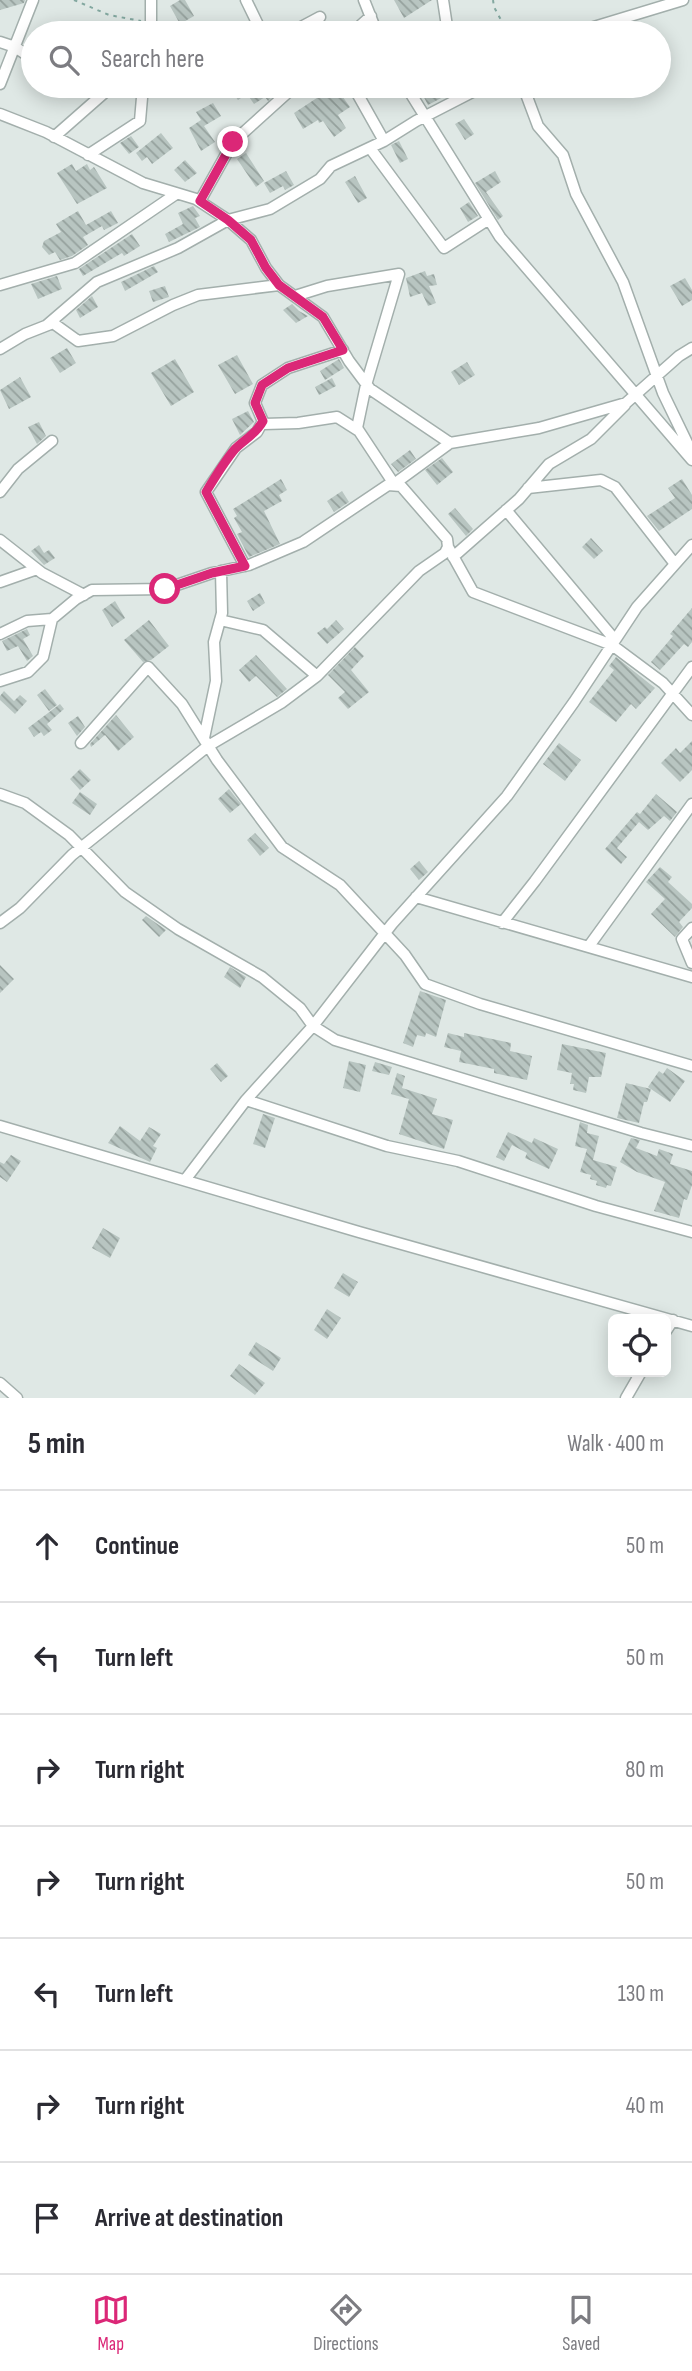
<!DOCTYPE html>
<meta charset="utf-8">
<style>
body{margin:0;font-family:"Sofia Sans Condensed",sans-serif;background:#f2f2f3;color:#2b2b33}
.controls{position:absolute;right:21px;bottom:21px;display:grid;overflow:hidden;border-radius:10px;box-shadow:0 4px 18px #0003}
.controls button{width:63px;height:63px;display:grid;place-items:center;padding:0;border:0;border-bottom:2px solid #e1e1e2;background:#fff;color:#2b2b33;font:35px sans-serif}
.stop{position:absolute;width:21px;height:21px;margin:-16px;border:5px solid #db2777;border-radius:50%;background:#fff}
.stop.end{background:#db2777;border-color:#fff;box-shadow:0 2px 7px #0008}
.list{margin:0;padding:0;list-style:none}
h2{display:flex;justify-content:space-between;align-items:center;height:91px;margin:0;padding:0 28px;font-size:30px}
h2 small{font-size:23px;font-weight:400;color:#7c7c81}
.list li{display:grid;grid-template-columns:46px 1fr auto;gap:21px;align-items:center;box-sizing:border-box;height:112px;padding:0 28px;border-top:2px solid #e1e1e2}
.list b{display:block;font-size:26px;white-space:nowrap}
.list em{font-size:23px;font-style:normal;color:#7c7c81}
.icon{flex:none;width:38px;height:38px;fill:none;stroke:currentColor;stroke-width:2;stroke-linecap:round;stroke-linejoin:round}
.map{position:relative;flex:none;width:692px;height:1398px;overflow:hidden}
.search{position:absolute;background:#fff;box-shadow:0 4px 18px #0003;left:21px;right:21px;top:21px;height:77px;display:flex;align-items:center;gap:18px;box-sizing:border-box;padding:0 24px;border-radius:38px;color:#7c7c81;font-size:26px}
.sheet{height:875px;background:#fff}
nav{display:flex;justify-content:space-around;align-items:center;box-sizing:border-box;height:98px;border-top:2px solid #e1e1e2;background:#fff;font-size:19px;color:#7c7c81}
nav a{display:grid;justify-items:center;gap:4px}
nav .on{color:#db2777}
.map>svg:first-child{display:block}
.building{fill:url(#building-back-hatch)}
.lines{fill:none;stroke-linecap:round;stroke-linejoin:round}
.street-casing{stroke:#a3afac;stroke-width:13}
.path{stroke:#83a8a0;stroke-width:2;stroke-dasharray:3.5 5;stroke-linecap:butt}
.street{stroke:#fff;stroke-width:10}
.route{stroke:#db2777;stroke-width:9}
</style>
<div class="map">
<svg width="692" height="1398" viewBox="0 0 692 1398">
<defs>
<pattern id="building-back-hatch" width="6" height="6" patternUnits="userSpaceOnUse" patternTransform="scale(1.75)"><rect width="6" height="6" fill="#b8c5c1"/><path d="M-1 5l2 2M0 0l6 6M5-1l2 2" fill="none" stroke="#95a19d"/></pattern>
</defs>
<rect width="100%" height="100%" fill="#dfe8e5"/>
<path class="building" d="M0,0H25L24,3L0,10Z
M180,0H185L194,16L180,24L170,6Z
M394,0H432L404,18Z
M241,86H267L274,95L268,101L265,97L254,104L247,94L238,100L232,91Z
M323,86H335L350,107L338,115L346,128L334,137L323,121L319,123L318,120L303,129L294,113L326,92Z
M418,86H443L447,95L428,105Z
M213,103L221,116L204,126L215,142L201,151L189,128L201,120L196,112Z
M464,119L474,134L465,140L455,124Z
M161,133L173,148L152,164L147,157L142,161L136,153Z
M131,136L139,147L129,154L120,143Z
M399,141L408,159L400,163L391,145Z
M246,153L264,181L256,187L237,159Z
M185,160L197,173L185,182L174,170Z
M72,164L76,171L87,164L90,170L94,167L107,188L77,204L57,173Z
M286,171L294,185L285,190L283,186L270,193L264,183Z
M495,171L501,182L486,192L503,216L498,220L475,183Z
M355,176L367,198L358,203L345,182Z
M469,202L478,216L468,222L460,208Z
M193,206L200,216L195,218L200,227L169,242L165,234L183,224L178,213Z
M78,211L86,225L111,211L118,223L104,230L102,226L83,237L88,245L72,256L60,260L55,252L49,255L42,247L44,241L61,232L56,224Z
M132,234L140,246L124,256L122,253L83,276L79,269Z
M154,266L158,272L125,291L121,282Z
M425,271L427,276L434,274L437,285L429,286L436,303L428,306L422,293L410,297L406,278Z
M57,276L62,289L38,299L31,284Z
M685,278L692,290V300L682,306L670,286Z
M165,286L169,297L153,302L149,291Z
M92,296L98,307L80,318L76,310Z
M292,304L299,311L308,316L296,323L283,310Z
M67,348L76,363L60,373L50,358Z
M237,355L253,384L235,394L218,365Z
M175,359L194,392L171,406L151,373Z
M339,359L344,368L325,380L320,371Z
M467,362L475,375L459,385L451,372Z
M20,377L31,397L9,409L0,390Z
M332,378L336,386L319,395L315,387Z
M248,411L254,422L240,435L232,419Z
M39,422L46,436L37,444L28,427Z
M410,450L416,459L398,472L391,464Z
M442,458L453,472L437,485L425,470Z
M281,479L287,490L279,495L282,501L264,511L280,544L249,557L237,534L242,532L234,518L237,516L233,509Z
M682,479L692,495V509L659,531L647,516L675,498L668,488Z
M342,491L349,502L334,512L327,501Z
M455,508L473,529L466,536L448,514Z
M591,538L603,551L594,559L582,547Z
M39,545L44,553L49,550L55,558L44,565L31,551Z
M260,593L265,603L253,611L247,601Z
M115,601L125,618L112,627L102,610Z
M692,608V642L688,647L684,644L660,670L651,662L673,636L670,634Z
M149,620L169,646L151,660L143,662L124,640Z
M336,620L344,629L327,644L317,633L325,627L327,629Z
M27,629L30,635L23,639L33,656L27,661L18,646L7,651L2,641Z
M355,647L364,656L351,670L369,692L348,709L338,698L345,692L328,675Z
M256,655L287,689L277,697L256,676L249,682L239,670Z
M616,657L655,688L636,709L631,704L616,722L589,702L614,670L609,666Z
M45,689L57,705L49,711L37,695Z
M4,691L14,701L20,695L27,701L15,714L0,700V696Z
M60,704L64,709L47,724L52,730L44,736L41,732L34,737L28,728Z
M116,715L134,737L118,751L105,735L91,747L90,744Z
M78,716L85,727L77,736L68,723Z
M692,741V770L680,782L661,763L676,748L680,753Z
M559,743L581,760L565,781L543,764Z
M80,769L91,780L80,790L70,779Z
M229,789L241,804L230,813L218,799Z
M80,792L97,804L90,815L72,803Z
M656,794L677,812L670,821L664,816L648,830L639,822L617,848L627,857L621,864L605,849L637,812L640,814Z
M255,833L269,848L260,856L247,840Z
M419,861L428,872L419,880L410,869Z
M660,867L672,877L668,882L692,904V908L679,922L683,927L675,937L651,914L665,899L646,882Z
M146,916L166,930L159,937L142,920Z
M0,965L14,979L0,993Z
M230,967L246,977L240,988L224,977Z
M420,991L446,1000L436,1037L426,1033L425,1037L417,1035L413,1047L403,1043Z
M448,1033L464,1037V1033L511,1043L510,1051L532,1056L527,1080L494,1073V1069L459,1062L461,1051L444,1047Z
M562,1044L606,1053L601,1077H589L586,1093L573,1090L574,1084H570L572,1073L557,1070Z
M349,1061L366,1065L360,1092L343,1088Z
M375,1062L392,1067L389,1075L372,1071Z
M217,1063L228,1076L221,1082L210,1069Z
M667,1068L685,1081L670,1102L648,1087L659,1071L663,1074Z
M397,1073L405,1076L402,1088L437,1099L432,1114L453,1120L444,1149L399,1134L409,1099L391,1094Z
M626,1083L651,1089L647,1102H644L639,1123L617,1118Z
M263,1114L275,1118L265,1148L253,1144Z
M580,1122L588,1125L587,1133L599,1136L593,1160L617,1167L611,1186L607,1185L606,1188L596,1185L597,1181L590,1179L591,1175L580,1172L587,1149L575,1146Z
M120,1126L140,1141L149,1127L161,1134L153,1146L157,1148L150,1162L108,1143Z
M508,1132L532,1143L534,1138L558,1149L549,1169L525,1158L527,1153L512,1145L504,1161L496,1157Z
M631,1138L640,1140L636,1148L657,1156L659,1149L673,1154L670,1164L692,1171V1185L687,1200L684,1199L679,1218L654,1211L665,1182L637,1172L620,1162Z
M11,1155L21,1161L7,1182L0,1177V1162L4,1164Z
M103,1228L120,1238L110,1258L92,1248Z
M343,1273L358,1282L349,1297L334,1288Z
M327,1309L341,1318L327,1339L314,1330Z
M256,1342L281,1358L273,1371L248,1355Z
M239,1364L265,1383L255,1395L230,1376Z"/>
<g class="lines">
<defs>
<path id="street" d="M246,0L262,33
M364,0L377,33
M443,0L448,33
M90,33H93
M151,33V0
M290,33L320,17
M352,33L371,16
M574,33L683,0
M0,42L15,47L33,59
M0,84L33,0
M206,86L211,89L215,86
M353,86L384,141
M406,86L500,237L692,460
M523,86L538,126L563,155L576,194L623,282L663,393L692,453
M0,114L46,132L143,183L196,199L228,220L251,240L266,268L279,285L323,317L349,361L370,389L450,443L539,428L626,403L679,356L692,348
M54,137L112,86
M370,148L444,248L489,219
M88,155L140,121L143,86
M200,201L233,142L295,86
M0,285L75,263L176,194
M295,296L327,286L399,274L366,385L357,428L394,484L450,443
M47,325L97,282L178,248L228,220L270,209L320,179L331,166L384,141L416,121L484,86
M0,349L25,334L53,323L78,341L113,336L173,305L198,295L279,285
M343,350L288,368L262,385L255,403L264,424L298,423L337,417L359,431
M528,488L601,480L615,487L675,564
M0,492L18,469L52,441
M506,510L615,640
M0,540L42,573L84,595
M448,547L473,592L612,645L663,683L692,715
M453,557L519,499L549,464L591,439L625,405
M245,566L206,492L236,448L257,432L263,421
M0,582L37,569
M220,620L263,630L317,676
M0,634L27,621L52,619
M0,681L28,672L43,657L52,619L76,599L92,590L165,589L212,573L249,565L303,542L388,485L401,486L447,539L448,547L445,553L419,571L317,676L281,703L208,746L72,855L20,908L0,923
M204,738L216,681L214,642L222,613L221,571
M81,743L148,667L182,704L217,760L282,847L340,885L405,955L425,984L480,1004L692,1066
M0,794L25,803L69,835L125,892L178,929L262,977L300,1008L313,1026L335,1040L641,1133L692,1146
M416,897L692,977
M502,923L535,881L692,667
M692,928L682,939L692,963
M589,946L692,804
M246,1100L387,1146L458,1161L596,1206L692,1232
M0,1126L359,1232L692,1326
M185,1180L246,1100L313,1026L392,924L507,796L574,702L637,607L692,545
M666,1331L673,1320
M0,1383L17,1398
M626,1398L641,1372"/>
</defs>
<use href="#street" class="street-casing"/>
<path class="path" d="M74,0L109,15L141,21
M493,0L494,7L508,33"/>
<use href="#street" class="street"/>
</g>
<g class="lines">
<path class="route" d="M165,589L212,573L245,566L206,492C215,477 224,462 235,449C245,439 256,434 263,421L255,403L262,385L288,368L343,350L323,317L279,285L266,268L251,240L228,220L200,201L233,142"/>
</g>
</svg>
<div class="controls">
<button><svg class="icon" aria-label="locate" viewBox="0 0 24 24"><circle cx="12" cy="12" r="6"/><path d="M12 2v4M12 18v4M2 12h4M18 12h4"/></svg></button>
</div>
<div class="stop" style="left:165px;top:589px"></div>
<div class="stop end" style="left:233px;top:142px"></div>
<div class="search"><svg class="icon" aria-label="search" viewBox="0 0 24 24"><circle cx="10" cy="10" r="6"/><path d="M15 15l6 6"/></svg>Search here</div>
</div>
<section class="sheet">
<h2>5 min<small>Walk · 400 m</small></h2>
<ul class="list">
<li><svg class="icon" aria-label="ahead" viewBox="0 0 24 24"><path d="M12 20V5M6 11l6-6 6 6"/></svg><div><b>Continue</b></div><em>50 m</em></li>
<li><svg class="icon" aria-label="left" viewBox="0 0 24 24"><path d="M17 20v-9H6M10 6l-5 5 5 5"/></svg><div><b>Turn left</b></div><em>50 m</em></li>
<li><svg class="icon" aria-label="right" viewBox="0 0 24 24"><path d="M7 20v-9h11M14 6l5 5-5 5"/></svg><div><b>Turn right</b></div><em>80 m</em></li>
<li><svg class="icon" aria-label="right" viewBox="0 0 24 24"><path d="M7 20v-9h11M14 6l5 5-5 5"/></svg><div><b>Turn right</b></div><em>50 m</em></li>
<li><svg class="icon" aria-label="left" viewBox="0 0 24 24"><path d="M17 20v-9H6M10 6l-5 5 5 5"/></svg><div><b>Turn left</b></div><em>130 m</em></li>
<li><svg class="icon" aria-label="right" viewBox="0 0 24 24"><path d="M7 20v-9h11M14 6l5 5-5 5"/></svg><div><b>Turn right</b></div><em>40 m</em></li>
<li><svg class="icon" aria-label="arrive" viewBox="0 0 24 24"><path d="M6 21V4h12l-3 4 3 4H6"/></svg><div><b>Arrive at destination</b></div></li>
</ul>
</section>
<nav>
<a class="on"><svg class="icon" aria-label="map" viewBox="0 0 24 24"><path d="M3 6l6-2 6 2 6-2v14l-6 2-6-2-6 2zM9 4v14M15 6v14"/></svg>Map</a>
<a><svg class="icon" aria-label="directions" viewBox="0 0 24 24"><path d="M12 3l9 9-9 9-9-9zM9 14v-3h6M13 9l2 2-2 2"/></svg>Directions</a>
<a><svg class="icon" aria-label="saved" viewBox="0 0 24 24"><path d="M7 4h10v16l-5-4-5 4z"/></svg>Saved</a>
</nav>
